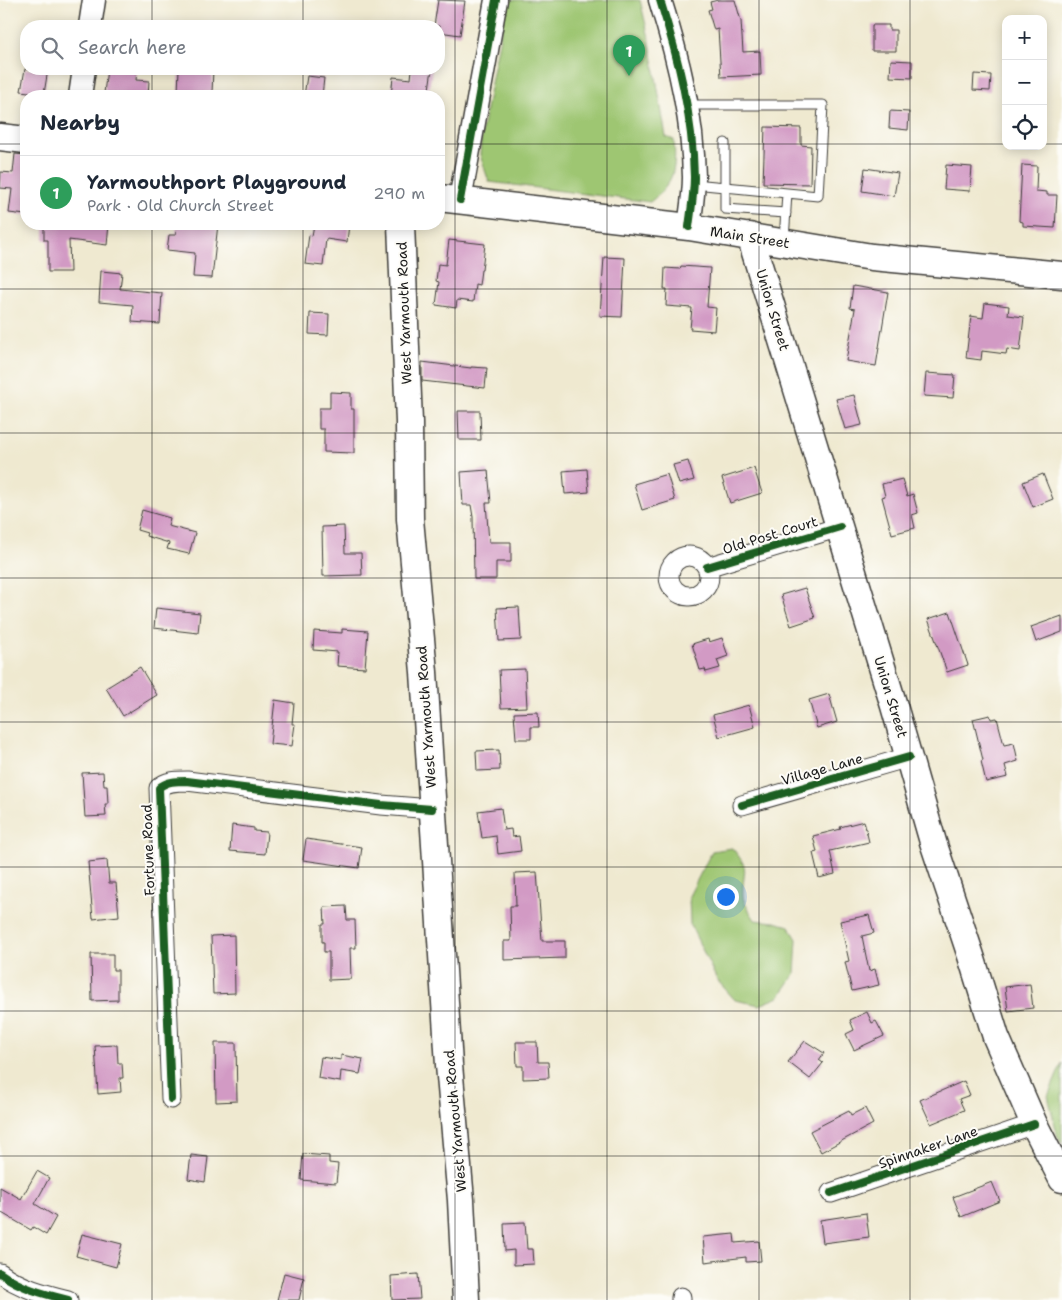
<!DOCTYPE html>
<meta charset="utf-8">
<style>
body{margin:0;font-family:"Shantell Sans",sans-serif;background:#f6f6f7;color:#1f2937}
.controls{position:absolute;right:15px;top:15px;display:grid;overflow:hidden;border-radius:10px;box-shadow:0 2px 12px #0003}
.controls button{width:45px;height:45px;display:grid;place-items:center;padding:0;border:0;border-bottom:1px solid #e0e1e3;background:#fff;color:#1f2937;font:25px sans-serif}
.you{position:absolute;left:725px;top:896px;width:18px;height:18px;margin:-12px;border:4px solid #fff;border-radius:50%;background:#1a73e8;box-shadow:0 0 0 8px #1a73e833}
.badge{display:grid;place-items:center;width:32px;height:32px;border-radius:50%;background:#d1495b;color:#fff;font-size:16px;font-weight:700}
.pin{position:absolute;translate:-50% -41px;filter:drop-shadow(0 1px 2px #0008)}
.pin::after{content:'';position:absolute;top:26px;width:18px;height:15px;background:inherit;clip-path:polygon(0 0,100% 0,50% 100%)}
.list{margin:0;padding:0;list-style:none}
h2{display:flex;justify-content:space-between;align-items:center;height:65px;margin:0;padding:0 20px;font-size:21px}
h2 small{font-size:16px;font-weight:400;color:#747a83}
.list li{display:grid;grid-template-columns:32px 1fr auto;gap:15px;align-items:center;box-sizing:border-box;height:75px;padding:0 20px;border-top:1px solid #e0e1e3}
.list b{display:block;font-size:19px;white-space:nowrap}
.list p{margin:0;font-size:16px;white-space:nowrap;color:#747a83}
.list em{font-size:16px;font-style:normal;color:#747a83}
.icon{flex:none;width:28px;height:28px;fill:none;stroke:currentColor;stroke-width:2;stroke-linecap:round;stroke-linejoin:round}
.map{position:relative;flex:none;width:1062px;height:1300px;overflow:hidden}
.search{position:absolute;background:#fff;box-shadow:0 2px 12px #0003;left:20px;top:20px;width:425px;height:55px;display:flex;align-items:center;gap:12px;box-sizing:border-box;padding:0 18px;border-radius:20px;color:#747a83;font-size:19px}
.panel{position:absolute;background:#fff;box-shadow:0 2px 12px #0003;left:20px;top:90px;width:425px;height:140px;border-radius:20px}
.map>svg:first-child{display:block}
.green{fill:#9ec672;stroke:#5d7147}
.building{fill:#d29ac4}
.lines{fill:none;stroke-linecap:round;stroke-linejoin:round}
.service-casing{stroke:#3c3b37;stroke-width:11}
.minor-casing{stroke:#3c3b37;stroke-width:21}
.tertiary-casing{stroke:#3c3b37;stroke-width:25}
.secondary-casing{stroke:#3c3b37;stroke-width:29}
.service{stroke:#fff;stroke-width:9}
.minor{stroke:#fff;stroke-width:19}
.tertiary{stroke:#fff;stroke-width:22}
.secondary{stroke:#fff;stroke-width:26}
.cycleway-casing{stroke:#fdfcf7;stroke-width:11}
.cycleway{stroke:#1b5e20;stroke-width:8}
.grid{fill:none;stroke:#1c1c1c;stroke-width:1;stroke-opacity:0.55}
.labels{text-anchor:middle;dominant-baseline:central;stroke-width:4;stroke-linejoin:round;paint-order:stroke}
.street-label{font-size:14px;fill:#1c1c1c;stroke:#fdfcf7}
</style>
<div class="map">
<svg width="1062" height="1300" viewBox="0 0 1062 1300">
<rect width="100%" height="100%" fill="#fdfcf7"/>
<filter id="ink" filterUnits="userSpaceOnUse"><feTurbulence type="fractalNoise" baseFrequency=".02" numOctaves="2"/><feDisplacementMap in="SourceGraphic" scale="10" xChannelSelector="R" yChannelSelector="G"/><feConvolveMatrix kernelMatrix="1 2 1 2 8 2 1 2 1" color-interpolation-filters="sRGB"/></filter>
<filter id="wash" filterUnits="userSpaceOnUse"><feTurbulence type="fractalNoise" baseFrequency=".0096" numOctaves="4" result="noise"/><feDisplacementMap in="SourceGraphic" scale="20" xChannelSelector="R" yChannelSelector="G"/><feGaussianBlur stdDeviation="1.12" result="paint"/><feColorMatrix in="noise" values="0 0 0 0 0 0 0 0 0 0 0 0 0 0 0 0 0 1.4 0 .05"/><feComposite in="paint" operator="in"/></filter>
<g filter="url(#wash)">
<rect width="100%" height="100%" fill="#efe9d0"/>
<path class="green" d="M507,0H640L650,42L666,137L674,140C676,168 675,183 650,202L489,182L480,155L482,130Z
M732,848C752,871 742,870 743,895C743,903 751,913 755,920L775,922L789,926L797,939L795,974L779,997L760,1005L735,1000L717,980L690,924L689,896L712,851Z
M1062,1063V1144L1058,1138L1048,1096Z"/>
<g id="blocks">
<path class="building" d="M438,0L465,1L460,35L439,32V26H434Z
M718,0H735L741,21L743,52L760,51L761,75L721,77L718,29L714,30L708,10L712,9L710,2Z
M872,25H889V30H896V51H872Z
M891,60L912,61V78L890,77Z
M25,69H48L44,94L21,91Z
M107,69H137L136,80L149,81L148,96H125V95L104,93Z
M179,69H213L212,93L206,92V96H188V92H178Z
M412,69H432L428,96H391L393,77L411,79Z
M974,74L991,75L990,91L973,90Z
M307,76L324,78L322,96H304Z
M890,111L909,112L908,130L889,128Z
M765,127L801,128V145L811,146L810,184L763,183Z
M15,154L26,155V215L9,213L12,189L0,188L1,172L13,173Z
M946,165L972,167L970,191L944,189Z
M1022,165L1037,166L1036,191L1047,192V195H1057L1055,228L1023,226V222L1019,221Z
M865,168L898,173L894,196L862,191Z
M44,224H109L107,245L69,240L70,272H48V240H44Z
M177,224H218L212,278L193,277L195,253L167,250L169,235H176Z
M314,224H349L347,242L326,239L323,266L305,264L309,235L312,236Z
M449,240L485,244L482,270H481L479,285L475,284L473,302L457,300L456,308L436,305L439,282L436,281L438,264L446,265Z
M604,257L625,258L622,317L600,316Z
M681,266L710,268L707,307L716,308L714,331L690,329L692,308L666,306L667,289H664L665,268L680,269Z
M101,271L122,273L120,289L162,293L160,324L132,322L133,305L99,302Z
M853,286L888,292L876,366L846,361L855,309L850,308Z
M985,303L1009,306L1008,315L1024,317L1020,351L1007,349L1006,354L982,351L981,360L966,358L971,316L983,318Z
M310,313L329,314L328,335L309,334Z
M422,362L471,368V367L487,368L485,388L422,381Z
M926,373L955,375L953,398L924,396Z
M330,392L351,393V409H354V453L324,452V429H319V408H330Z
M854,395L862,425L845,429L836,399Z
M458,411H480L481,440H459Z
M688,461L694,480L679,484L673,465Z
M754,468L762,493L730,503L722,478Z
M587,469L589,492L565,494L563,471Z
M488,470L491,503H486L489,542H511V562H496V579H474L473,517L471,505H463L461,472Z
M667,474L675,500L642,510L634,484Z
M1043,474L1053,499L1033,507L1023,482Z
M902,479L907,496L913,494L918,513L912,515L915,528L892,534L882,497L885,496L882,484Z
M142,510L170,518L168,526L195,533L189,554L167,549L169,543L146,536L147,533L137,530Z
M344,526L345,553H361L362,575L323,576L322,527Z
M805,588L815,618L791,626L781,595Z
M519,607L521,640L499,641L497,608Z
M156,608L200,613L198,633L154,628Z
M950,612L968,665L947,672L928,619Z
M1062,616V632L1036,642L1031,627Z
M342,629L368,631L365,668L337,666L338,652L313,650L314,631L342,633Z
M722,638L728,656L717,660L720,668L706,672L705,669L700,670L692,644L708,639L709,642Z
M140,667L157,695L123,716L106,688Z
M525,669L527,707L501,708L499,670Z
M829,694L837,722L817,728L809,700Z
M275,700L294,703L292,724H295L292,746L270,744Z
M749,705L755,727L719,737L713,715Z
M538,712L539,727H531V739H516L514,713Z
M990,715L991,719L997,718L1004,745L1014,743L1018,761L1005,765L1008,777L986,782L981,761L983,760L973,719Z
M499,750L500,770L477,771L476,751Z
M103,772L104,786H107L108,804H105L106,816L85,817L82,773Z
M501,808L504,830L511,829L512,837L519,836L521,851L498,854L496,836L482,838L478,811Z
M864,821L869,842L830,851L835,874L819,878L813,853L817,852L813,836L841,829L840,827Z
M232,825L254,828V831L267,832L265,854L230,851Z
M306,839L362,847L359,868L303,860Z
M107,860L109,883H116L119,916L93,919L88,862Z
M537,872L542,941H565V958L504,960V941H511L510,906H516L515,873Z
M346,906L347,920H355L356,948H350L351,979L329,980V952H324V942H322V924H325L324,907Z
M869,915L874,933L862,936L869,971L875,969L879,985L852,991L845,962L849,961L840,921Z
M234,935L235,993L213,994L211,936Z
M91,954H113V970H118V1000L92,1001Z
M1030,984L1033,1008L1008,1011L1005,987Z
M867,1012L872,1023L876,1021L884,1036L854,1050L846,1034L854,1030L850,1020Z
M805,1041L824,1053L819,1060L823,1063L810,1079L788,1062Z
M516,1042H537L538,1062H548L549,1078L523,1079V1066H517Z
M215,1043H236L237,1101L216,1102Z
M117,1045L118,1063H122L123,1078H120L121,1092L98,1094L95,1046Z
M341,1055L363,1059L360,1074L341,1071L340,1082L318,1078L321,1057L341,1060Z
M964,1081L970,1095L959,1099L964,1110L931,1124L920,1100Z
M865,1108L873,1124L821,1152L810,1131L849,1111L851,1115Z
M303,1154L329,1156V1163L338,1164L336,1183L301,1180Z
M191,1155L208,1157L205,1182L188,1179Z
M37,1171L49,1178L35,1204L56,1217L46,1235L33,1227L31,1230L0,1212V1187L21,1199Z
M992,1182L1000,1201L961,1217L953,1197Z
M866,1213L869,1237L823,1243L820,1220Z
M525,1222L527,1249H533L534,1264L514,1265V1250L505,1251L504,1223Z
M82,1234L122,1244L116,1267L76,1256Z
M734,1234L735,1243L759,1241L761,1261L746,1262V1257L705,1262L703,1237Z
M284,1273L304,1278L299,1300H277Z
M418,1274L420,1299L392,1300L391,1276Z"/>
</g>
</g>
<g filter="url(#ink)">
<use href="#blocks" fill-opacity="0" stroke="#3c3b37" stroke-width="1"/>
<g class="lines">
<defs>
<path id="service" d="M687,105H823L818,196L787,193
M725,143V209L786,213
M694,184L787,193L784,241"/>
<path id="minor" d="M669 576a20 20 0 1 1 40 0a20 20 0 1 1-40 0Z
M707,567L840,527
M742,805L909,757
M171,1099L159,788C166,781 177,781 187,781L381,805L432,809
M831,1193L1034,1124
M0,1273C20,1288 44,1294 68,1300
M681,1297V1300"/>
<path id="tertiary" d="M660,0C678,57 693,117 694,177C694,194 691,211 689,227
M90,26L94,0
M80,96L84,69
M460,200L496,0"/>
<path id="secondary" d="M0,137L26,140
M439,198L689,227L872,257L1062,275
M401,224L409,422L410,519L424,672L449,1065L461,1200L466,1300
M750,236L894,706L933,842L971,956L996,1037L1034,1124L1062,1179"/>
</defs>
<use href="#service" class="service-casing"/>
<use href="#minor" class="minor-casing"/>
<use href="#tertiary" class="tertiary-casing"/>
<use href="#secondary" class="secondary-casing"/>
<use href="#service" class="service"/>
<use href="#minor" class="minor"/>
<use href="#tertiary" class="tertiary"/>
<use href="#secondary" class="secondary"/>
<defs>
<path id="cycleway" d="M660,0C678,57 693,117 694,177C694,194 691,211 689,227
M460,200L496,0
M707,567L840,527
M742,805L909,757
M171,1099L159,788C166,781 177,781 187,781L381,805L432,809
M831,1193L1034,1124
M0,1273C20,1288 44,1294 68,1300"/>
</defs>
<use href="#cycleway" class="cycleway-casing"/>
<use href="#cycleway" class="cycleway"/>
</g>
</g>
<path class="grid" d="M152,0V26M303,0V26M455,0V1300M607,0V1300M759,0V1300M910,0V1300M152,69V96M303,69V96M0,144H26M439,144H1006M1043,144H1062M152,224V1300M303,224V1300M0,289H1062M0,433H1062M0,578H1062M0,722H1062M0,867H1062M0,1011H1062M0,1156H1062"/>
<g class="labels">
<g class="street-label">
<text transform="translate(750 237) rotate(9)">Main Street</text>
<text transform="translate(773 310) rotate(73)">Union Street</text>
<text transform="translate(404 313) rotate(-92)">West Yarmouth Road</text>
<text transform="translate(770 535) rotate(-17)">Old Post Court</text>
<text transform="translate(891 697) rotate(73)">Union Street</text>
<text transform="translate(426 717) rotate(-94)">West Yarmouth Road</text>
<text transform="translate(822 769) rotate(-16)">Village Lane</text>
<text transform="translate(148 850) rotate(-92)">Fortune Road</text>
<text transform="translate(455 1121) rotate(-95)">West Yarmouth Road</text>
<text transform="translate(928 1147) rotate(-19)">Spinnaker Lane</text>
</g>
</g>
</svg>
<div class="controls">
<button>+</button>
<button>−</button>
<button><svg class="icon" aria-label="locate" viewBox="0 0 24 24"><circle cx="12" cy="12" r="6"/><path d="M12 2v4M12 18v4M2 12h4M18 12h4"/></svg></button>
</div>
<div class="you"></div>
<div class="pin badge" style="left:629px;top:76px;background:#2e9e5b">1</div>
<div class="search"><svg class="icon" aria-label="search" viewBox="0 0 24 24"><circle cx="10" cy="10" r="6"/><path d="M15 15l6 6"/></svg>Search here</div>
<section class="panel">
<h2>Nearby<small></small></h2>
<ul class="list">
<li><span class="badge" style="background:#2e9e5b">1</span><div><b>Yarmouthport Playground</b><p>Park · Old Church Street</p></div><em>290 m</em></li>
</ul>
</section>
</div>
